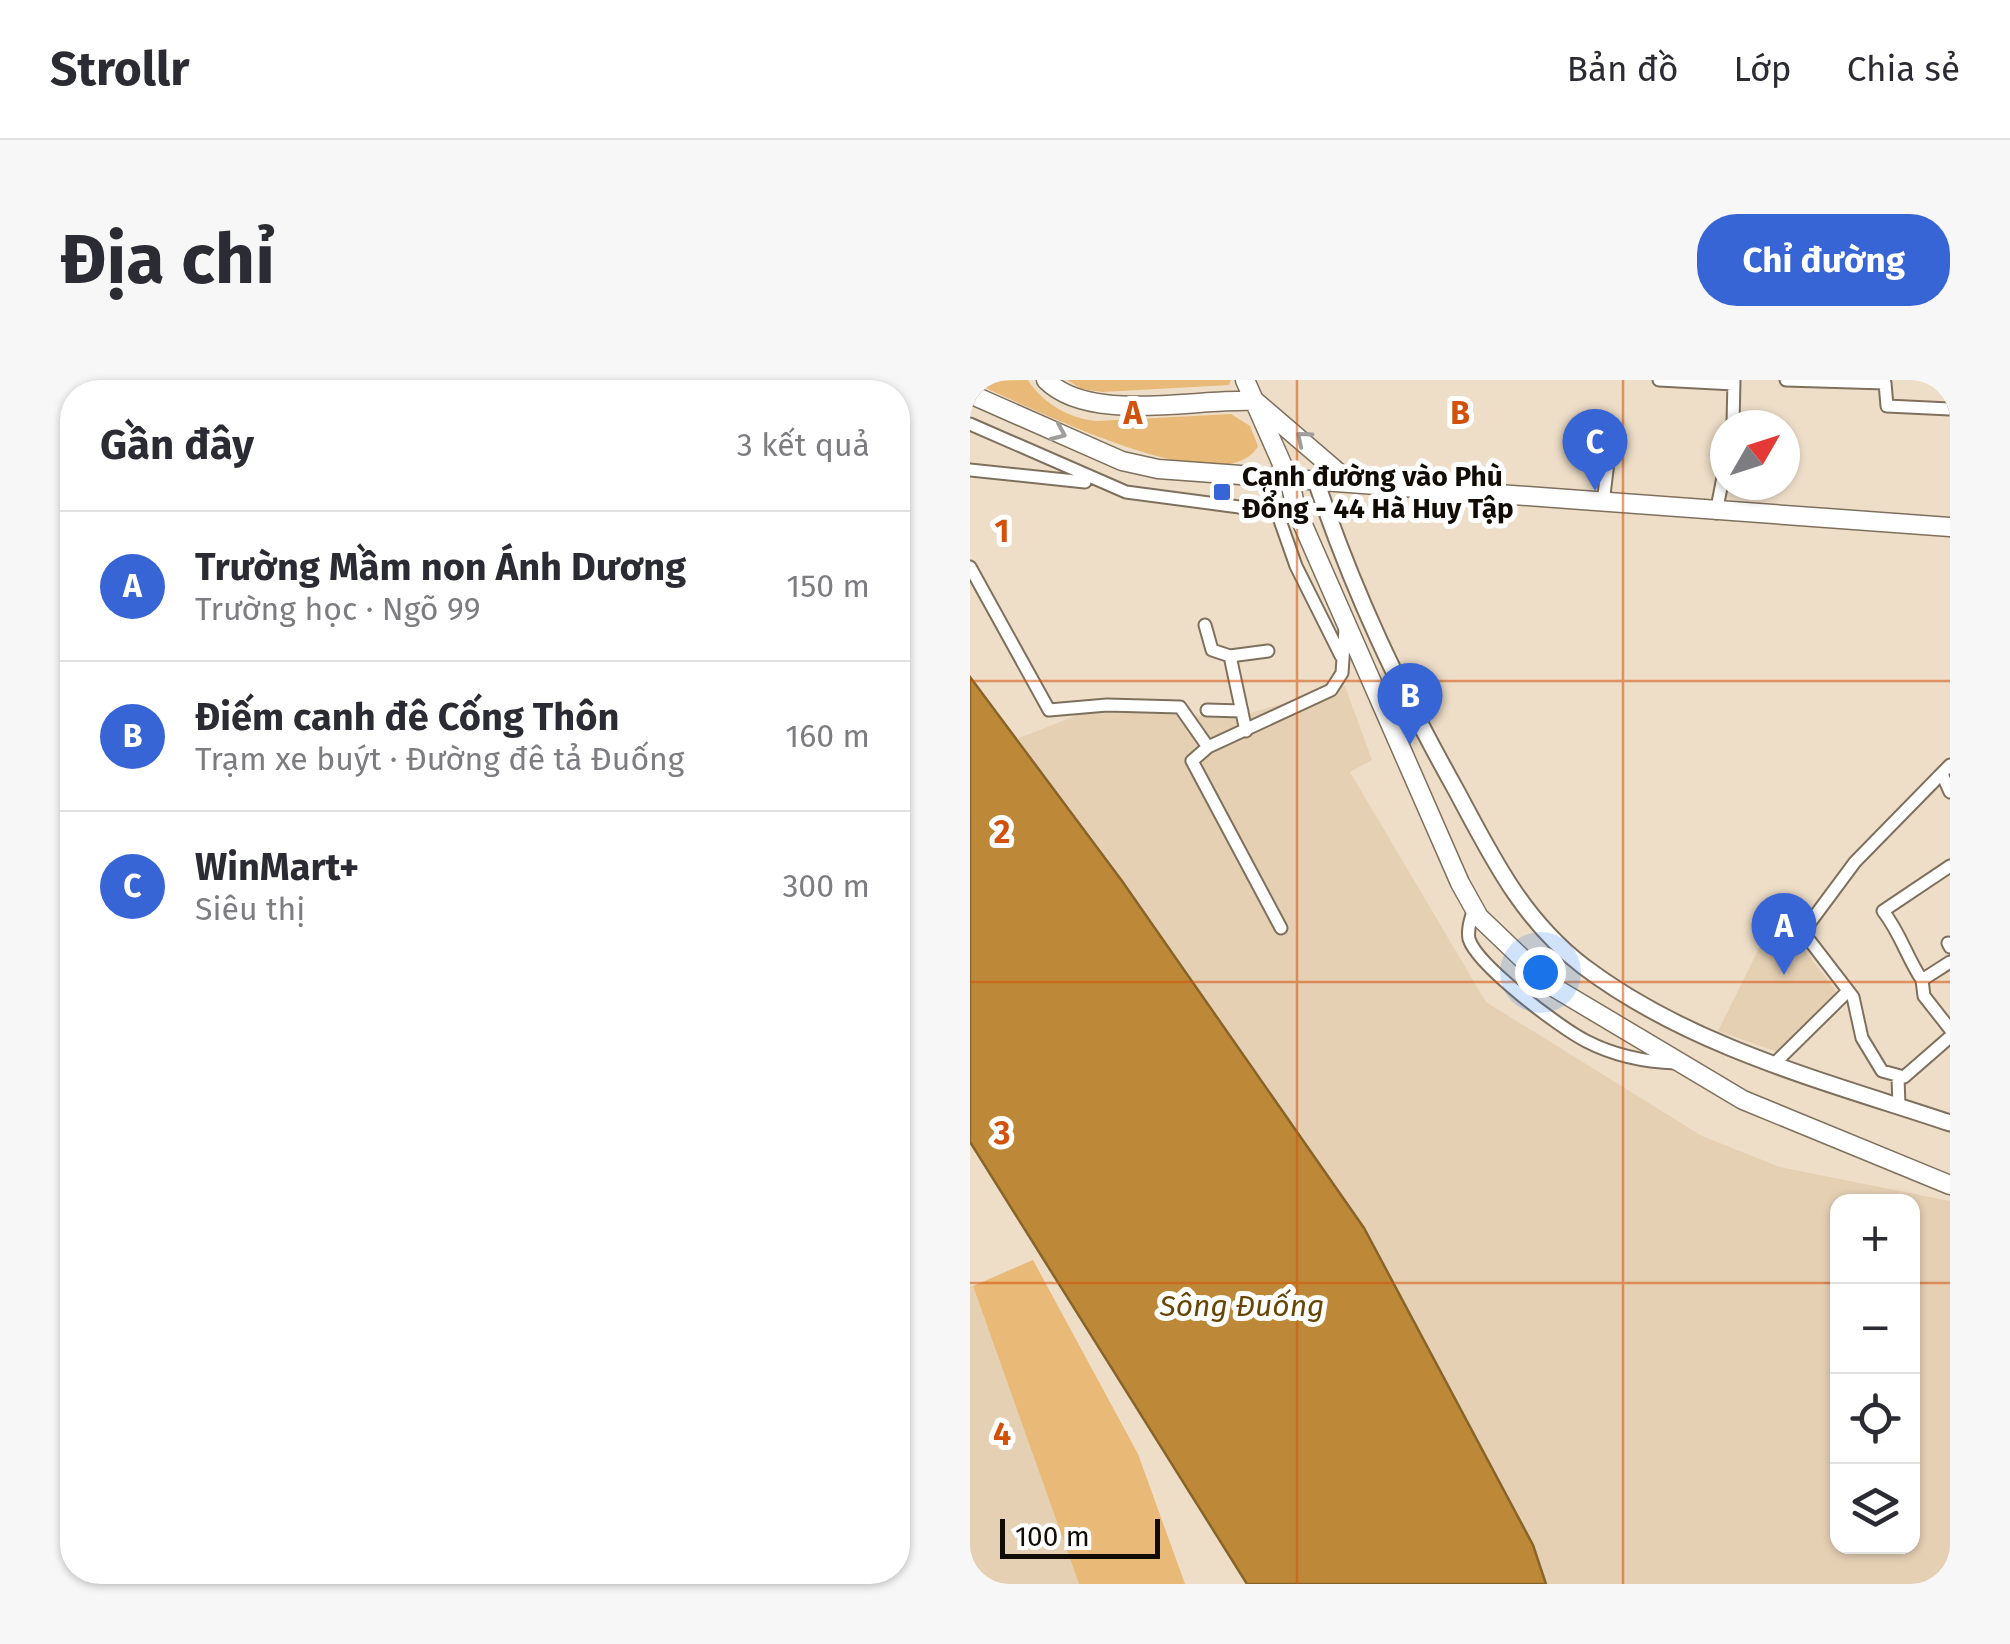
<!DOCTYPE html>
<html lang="vi">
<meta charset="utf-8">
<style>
body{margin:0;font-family:"Fira Sans",sans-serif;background:#f7f7f7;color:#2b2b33}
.controls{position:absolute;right:30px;bottom:30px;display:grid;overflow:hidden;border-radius:20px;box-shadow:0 2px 8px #0004}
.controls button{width:90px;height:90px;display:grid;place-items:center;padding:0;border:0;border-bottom:2px solid #e1e1e2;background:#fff;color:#2b2b33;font:50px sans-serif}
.compass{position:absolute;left:740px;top:30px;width:90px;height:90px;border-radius:50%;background:#fff;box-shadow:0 2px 8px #0004;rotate:51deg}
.scale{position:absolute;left:30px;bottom:25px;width:160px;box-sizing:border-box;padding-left:10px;border:5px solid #110c05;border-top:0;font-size:28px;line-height:35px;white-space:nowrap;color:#110c05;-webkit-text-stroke:8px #fff;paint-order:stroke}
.you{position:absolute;left:570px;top:592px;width:35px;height:35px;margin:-25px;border:8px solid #fff;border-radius:50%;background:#1a73e8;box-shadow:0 0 0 15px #1a73e833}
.badge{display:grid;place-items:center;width:65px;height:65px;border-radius:50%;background:#3865d5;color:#fff;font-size:32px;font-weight:700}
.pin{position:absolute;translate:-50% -82px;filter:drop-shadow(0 2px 5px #0008)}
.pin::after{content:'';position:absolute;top:52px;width:35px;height:30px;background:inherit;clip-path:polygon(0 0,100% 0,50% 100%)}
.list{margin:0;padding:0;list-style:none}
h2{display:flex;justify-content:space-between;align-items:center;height:130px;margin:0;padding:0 40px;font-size:42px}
h2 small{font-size:32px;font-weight:400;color:#7c7c81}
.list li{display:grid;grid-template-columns:65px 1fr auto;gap:30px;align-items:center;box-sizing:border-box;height:150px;padding:0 40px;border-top:2px solid #e1e1e2}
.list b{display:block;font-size:38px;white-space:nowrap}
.list p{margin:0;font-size:32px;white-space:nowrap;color:#7c7c81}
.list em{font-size:32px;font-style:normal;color:#7c7c81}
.icon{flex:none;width:55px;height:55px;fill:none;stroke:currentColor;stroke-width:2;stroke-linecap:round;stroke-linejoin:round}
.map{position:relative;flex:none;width:980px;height:1204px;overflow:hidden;border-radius:40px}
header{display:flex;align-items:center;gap:60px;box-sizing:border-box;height:140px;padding:0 50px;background:#fff;border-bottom:2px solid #e1e1e2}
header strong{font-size:48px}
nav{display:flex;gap:55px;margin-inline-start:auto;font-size:35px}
.intro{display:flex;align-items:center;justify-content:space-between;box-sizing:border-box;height:240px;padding:0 60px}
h1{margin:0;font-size:70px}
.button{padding:25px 45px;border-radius:40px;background:#3865d5;color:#fff;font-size:35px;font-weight:700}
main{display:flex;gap:60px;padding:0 60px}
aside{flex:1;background:#fff;border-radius:40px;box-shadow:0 2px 8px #0004}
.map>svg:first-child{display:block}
.built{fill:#e5d0b4;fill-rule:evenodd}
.green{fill:#e8b977}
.water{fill:#bd8938;stroke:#896429;stroke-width:2.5}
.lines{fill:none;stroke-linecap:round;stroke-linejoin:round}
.street-casing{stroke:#7e705c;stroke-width:15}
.secondary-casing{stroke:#7e705c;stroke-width:19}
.primary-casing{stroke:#7e705c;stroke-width:21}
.street{stroke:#fff;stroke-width:11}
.secondary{stroke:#fff;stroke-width:15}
.primary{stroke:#fff;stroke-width:18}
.oneway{stroke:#a09e9b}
.grid{fill:none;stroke:#d2510b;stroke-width:2.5;stroke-opacity:0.55}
.poi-dot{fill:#3865d5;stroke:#fff;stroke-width:4}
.labels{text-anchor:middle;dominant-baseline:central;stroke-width:10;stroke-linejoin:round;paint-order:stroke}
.poi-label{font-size:28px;font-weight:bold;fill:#110c05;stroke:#fff;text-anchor:start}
.water-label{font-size:30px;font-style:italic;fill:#684503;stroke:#fff}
.grid-label{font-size:32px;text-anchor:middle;font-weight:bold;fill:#d2510b;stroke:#fff;stroke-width:10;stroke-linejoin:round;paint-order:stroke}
</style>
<header>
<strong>Strollr</strong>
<nav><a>Bản đồ</a><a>Lớp</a><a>Chia sẻ</a></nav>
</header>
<div class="intro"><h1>Địa chỉ</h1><a class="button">Chỉ đường</a></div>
<main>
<aside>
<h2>Gần đây<small>3 kết quả</small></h2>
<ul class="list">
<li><span class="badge">A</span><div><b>Trường Mầm non Ánh Dương</b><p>Trường học · Ngõ 99</p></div><em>150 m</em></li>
<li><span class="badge">B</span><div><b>Điếm canh đê Cống Thôn</b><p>Trạm xe buýt · Đường đê tả Đuống</p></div><em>160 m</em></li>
<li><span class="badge">C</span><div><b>WinMart+</b><p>Siêu thị</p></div><em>300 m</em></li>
</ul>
</aside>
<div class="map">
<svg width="980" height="1204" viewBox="0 0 980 1204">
<rect width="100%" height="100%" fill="#eedec8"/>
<path class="built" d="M375,306L402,380L380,392L516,622L732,756L810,787L980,821V1204H576L563,1165L394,848L152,501L47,359L117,331L266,337ZM868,822H942V1166H868Z
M797,552L817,564L824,556L869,615L810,673L748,651Z
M0,906H3L109,1204H0Z"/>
<path class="green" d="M58,0C72,23 100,39 127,41L261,34L280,46L288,66C254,128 50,22 0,1Z
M97,0H261L259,5L132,12L112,9Z
M63,880L168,1074L215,1204H109L3,906Z"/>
<path class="water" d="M0,297L152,501L394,848L563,1165L576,1204H277L0,762Z"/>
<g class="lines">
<defs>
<path id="street" d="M689,0L764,4
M816,0L915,3L917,26L980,29
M0,44L156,112L307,132L326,129
M763,45L764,0
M0,90L115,102
M633,123L642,49
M307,132L326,186L371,276
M746,133L755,87
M0,187L79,330L137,325L210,327L238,367
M235,245L242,270L260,276
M237,330L272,331
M276,351L260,276L298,271
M980,385L885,482L833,552L883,617L892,658L912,691L934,697L980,657
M972,394L980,412
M504,528C501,538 497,549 499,559C507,585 590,648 616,661C643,675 676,682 706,683
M311,548L222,381L238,367L361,310L372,293L375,250
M978,563L980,567
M980,582L952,600L954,616L980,649
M952,600C936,576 931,554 913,531L980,486
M804,684L878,611
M928,698L929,726"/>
<path id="secondary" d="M346,101C385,216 427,304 486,410C522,477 551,538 613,586C720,667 854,701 980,743"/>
<path id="primary" d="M76,0C120,44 225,18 285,21L377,100
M275,0L320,102L326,129L490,503L509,537L580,605L773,720L980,805
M0,14L152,81L188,89L980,147"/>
</defs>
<use href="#street" class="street-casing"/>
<use href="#secondary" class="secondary-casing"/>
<use href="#primary" class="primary-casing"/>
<use href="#street" class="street"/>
<use href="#secondary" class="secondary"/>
<use href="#primary" class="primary"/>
</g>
<defs><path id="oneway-chevron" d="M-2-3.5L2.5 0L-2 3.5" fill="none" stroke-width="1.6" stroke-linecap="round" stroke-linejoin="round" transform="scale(2.5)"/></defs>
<g class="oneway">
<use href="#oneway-chevron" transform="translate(89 53) rotate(24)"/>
<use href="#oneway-chevron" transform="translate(333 58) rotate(-140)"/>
</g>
<path class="grid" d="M327,0V1204M653,0V1204M0,301H980M0,602H980M0,903H868M942,903H980"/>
<rect class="poi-dot" x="242" y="102" width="20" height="20" rx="5"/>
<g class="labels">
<g class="poi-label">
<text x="272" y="96">Cạnh đường vào Phù<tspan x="272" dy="32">Đổng - 44 Hà Huy Tập</tspan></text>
</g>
<g class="water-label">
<text x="272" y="926">Sông Đuống</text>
</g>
</g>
<g class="grid-label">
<text x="163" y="44">A</text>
<text x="490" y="44">B</text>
<text x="32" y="162">1</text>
<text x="32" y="463">2</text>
<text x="32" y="764">3</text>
<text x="32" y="1065">4</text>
</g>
</svg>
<div class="controls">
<button>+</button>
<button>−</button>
<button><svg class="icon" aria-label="locate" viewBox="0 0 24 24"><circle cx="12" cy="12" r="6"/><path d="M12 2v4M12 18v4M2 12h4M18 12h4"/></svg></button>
<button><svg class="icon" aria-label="layers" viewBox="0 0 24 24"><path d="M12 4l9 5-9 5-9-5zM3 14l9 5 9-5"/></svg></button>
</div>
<svg class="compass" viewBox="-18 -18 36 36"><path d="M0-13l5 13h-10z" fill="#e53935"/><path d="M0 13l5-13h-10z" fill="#7c7c81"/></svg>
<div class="scale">100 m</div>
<div class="you"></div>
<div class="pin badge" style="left:814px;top:595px">A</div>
<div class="pin badge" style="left:440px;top:365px">B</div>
<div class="pin badge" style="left:625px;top:111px">C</div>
</div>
</main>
